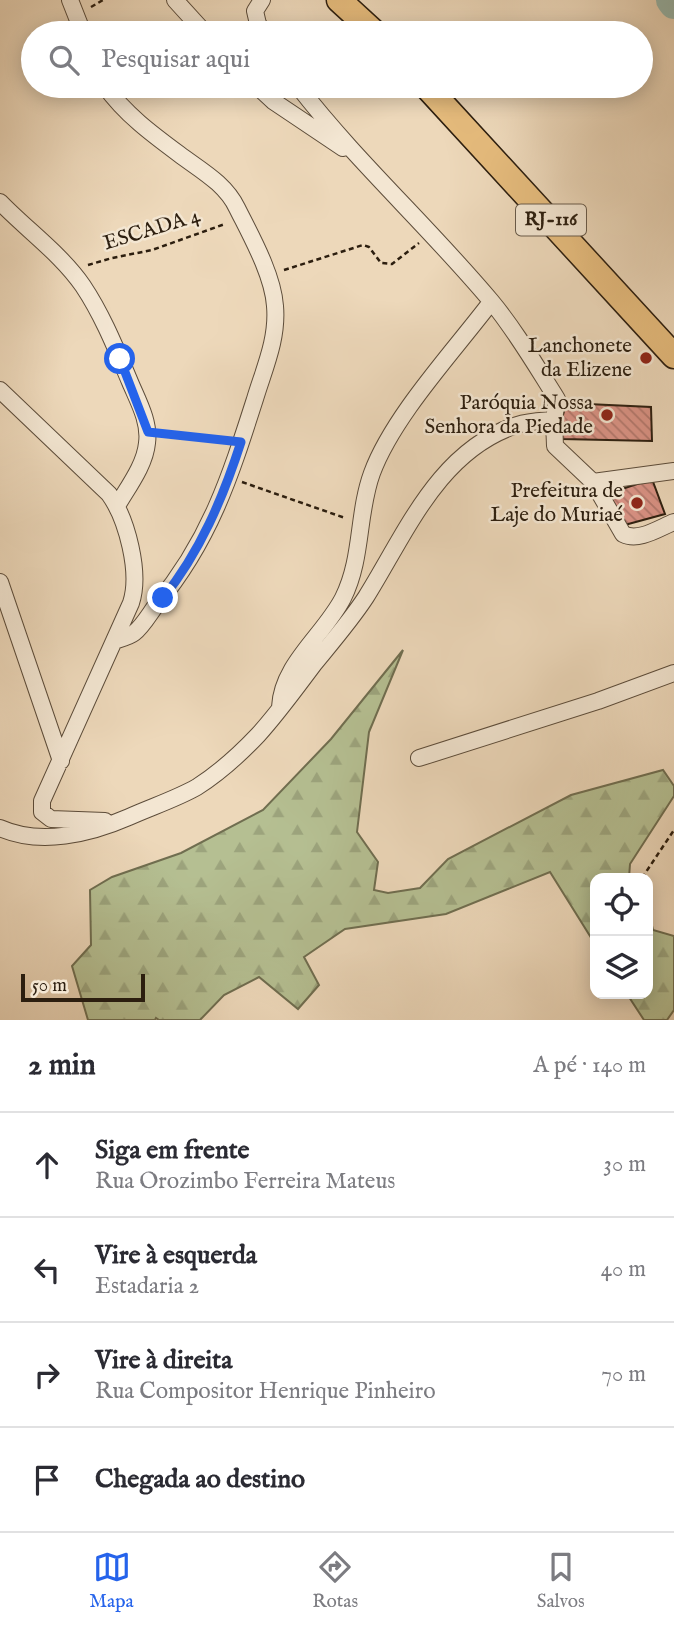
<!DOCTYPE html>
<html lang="pt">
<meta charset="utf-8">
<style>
body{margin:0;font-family:"IM FELL English",serif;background:#f2f2f3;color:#2b2b33}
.controls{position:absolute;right:21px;bottom:21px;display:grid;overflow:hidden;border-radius:14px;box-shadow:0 4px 18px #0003}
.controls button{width:63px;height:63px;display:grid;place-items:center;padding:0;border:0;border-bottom:2px solid #e1e1e2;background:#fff;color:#2b2b33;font:35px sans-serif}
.scale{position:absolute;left:21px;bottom:18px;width:124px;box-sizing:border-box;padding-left:7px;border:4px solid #2c1e0f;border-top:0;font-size:19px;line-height:24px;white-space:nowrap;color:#2c1e0f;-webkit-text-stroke:5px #f3e6d2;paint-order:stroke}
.stop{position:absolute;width:21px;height:21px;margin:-16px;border:5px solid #2563eb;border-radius:50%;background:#fff}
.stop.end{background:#2563eb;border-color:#fff;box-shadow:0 2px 7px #0008}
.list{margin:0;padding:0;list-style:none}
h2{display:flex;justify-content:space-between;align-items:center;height:91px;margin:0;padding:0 28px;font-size:30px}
h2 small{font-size:23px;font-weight:400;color:#7c7c81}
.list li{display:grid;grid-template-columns:46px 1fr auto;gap:21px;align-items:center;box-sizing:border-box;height:105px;padding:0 28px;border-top:2px solid #e1e1e2}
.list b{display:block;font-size:26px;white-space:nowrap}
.list p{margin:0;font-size:23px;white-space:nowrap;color:#7c7c81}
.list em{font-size:23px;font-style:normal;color:#7c7c81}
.icon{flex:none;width:38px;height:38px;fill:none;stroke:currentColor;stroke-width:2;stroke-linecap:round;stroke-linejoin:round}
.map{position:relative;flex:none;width:674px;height:1020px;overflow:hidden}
.search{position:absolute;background:#fff;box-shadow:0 4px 18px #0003;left:21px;right:21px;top:21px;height:77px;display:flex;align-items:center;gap:18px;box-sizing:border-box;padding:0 24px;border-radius:38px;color:#7c7c81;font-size:26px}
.sheet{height:511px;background:#fff}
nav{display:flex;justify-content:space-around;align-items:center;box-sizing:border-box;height:98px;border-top:2px solid #e1e1e2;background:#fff;font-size:19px;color:#7c7c81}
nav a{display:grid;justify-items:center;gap:4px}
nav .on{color:#2563eb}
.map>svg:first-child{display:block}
.forest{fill:url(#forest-firs);stroke:#706e50;stroke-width:2}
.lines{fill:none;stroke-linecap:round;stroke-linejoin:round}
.river{stroke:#99baaf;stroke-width:30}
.building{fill:url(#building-back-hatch);stroke:#2c1e0f;stroke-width:2}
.street-casing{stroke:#5c4c3a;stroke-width:18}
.primary-casing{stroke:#2c1e0f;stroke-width:27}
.path{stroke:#2c1e0f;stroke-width:2.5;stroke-dasharray:5 3.5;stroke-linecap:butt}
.street{stroke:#f3e6d2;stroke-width:16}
.primary{stroke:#e6bc7d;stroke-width:24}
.route{stroke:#2563eb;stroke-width:9}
.poi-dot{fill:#8f2418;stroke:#f3e6d2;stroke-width:2.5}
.labels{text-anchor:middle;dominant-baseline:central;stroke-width:5;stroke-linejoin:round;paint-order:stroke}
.shield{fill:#f3e6d2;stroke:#685a4a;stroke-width:2}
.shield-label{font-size:19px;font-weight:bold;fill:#2c1e0f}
.street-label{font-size:21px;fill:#2c1e0f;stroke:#f3e6d2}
.poi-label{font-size:21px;fill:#2c1e0f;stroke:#f3e6d2;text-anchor:end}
</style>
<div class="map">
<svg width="674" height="1020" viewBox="0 0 674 1020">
<defs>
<pattern id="forest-firs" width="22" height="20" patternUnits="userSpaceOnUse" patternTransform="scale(1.75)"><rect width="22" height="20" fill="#b5bf92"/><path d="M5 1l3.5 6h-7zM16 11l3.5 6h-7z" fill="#9ca47d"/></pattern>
<pattern id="building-back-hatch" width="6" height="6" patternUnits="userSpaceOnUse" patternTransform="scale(1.75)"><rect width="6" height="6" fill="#db9386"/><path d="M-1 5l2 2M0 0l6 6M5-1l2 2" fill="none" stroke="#b2776c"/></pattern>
</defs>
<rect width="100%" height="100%" fill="#edd8ba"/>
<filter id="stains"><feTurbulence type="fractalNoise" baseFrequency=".00286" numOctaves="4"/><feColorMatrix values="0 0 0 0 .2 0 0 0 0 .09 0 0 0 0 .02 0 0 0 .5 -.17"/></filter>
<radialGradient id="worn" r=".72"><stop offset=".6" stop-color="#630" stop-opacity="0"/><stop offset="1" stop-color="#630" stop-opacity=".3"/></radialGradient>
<path class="forest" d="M403,650L369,732L357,832L378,862L374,890L388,893L420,888L448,859L571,795L663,770L674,786V796L630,864L629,878H595V944L550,872L446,914L345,929L304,957L319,985L298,1009L259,977L224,995L200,1020H159L156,1018L155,1020H88L72,966L91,945L90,890L112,877L181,853L263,810L331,739Z
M648,909L653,930L674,936V1010L667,1020H644L627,994H648Z"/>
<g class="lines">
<path class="river" d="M671,0L674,4"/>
</g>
<path class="building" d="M566,403L651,407L652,441L562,439L561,423Z
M652,479L665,514L621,526L610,493Z"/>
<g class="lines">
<defs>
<path id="street" d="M70,0L83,33
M175,0L205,33
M262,0L255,11L258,24L265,33
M105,86C125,114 152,134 179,154C200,170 225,183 237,208C251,236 273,275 275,306C278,339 264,369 255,399C230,477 210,540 157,604C150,613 143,626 134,633C129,637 120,639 114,641
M257,86L273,101L343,148
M298,86C357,162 429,227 491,301C516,331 536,366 557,399L554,420L555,446L593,482L623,534C639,542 659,528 674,522
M0,202C27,230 61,254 83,286C103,316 116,349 130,382C138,401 150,422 147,443C145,465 128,487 117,506
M0,390L109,494C127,519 141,573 131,603L42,801V812L51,819L105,821
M593,482L674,471
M0,582L61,761
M280,707C282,664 324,635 343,598C363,558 357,514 372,473C393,416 454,351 491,302
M419,758L598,701L674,673
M0,828C40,846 90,834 129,817C151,807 176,799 197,787C219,773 240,754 258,735C278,713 296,688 314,664C332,642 351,620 366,597C406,533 439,450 517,425C529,421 542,421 554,420"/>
<path id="primary" d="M339,0L375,33
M426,86L674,356"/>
</defs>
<use href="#street" class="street-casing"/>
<use href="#primary" class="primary-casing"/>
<path class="path" d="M91,7L103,0
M88,265L112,258L152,250L225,224
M284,270L363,245L369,247L381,263L392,264L419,243
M162,433L225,440
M242,482L345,518
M642,878L674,830"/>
<use href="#street" class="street"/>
<use href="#primary" class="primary"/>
</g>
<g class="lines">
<path class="route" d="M120,359L148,432L241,442C223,498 200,552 163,598"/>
</g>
<g class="poi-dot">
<circle cx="646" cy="358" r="7"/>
<circle cx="607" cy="415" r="7"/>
<circle cx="637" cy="503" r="7"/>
</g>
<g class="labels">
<rect class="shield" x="516" y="204.5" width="70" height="31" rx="5"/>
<g class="shield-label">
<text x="551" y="220">RJ-116</text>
</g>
<g class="street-label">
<text transform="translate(152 230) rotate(-17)">ESCADA 4</text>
</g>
<g class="poi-label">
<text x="632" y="346">Lanchonete<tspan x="632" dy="24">da Elizene</tspan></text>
<text x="593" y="403">Paróquia Nossa<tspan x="593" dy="24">Senhora da Piedade</tspan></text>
<text x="623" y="491">Prefeitura de<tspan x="623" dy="24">Laje do Muriaé</tspan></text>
</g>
</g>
<rect width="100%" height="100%" filter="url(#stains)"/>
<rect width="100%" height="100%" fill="url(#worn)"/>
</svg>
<div class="controls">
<button><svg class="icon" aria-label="locate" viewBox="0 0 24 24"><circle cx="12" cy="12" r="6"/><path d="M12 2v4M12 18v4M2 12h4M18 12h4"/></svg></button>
<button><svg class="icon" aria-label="layers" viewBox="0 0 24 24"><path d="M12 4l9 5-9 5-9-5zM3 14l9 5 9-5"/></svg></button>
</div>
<div class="scale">50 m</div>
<div class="stop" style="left:120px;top:359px"></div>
<div class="stop end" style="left:163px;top:598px"></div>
<div class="search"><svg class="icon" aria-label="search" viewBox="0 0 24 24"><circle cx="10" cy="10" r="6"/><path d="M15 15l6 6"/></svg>Pesquisar aqui</div>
</div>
<section class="sheet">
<h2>2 min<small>A pé · 140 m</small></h2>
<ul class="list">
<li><svg class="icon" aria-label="ahead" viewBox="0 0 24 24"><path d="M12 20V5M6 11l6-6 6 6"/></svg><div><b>Siga em frente</b><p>Rua Orozimbo Ferreira Mateus</p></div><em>30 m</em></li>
<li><svg class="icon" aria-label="left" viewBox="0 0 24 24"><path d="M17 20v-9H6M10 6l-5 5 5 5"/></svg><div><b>Vire à esquerda</b><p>Estadaria 2</p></div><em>40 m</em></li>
<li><svg class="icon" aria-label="right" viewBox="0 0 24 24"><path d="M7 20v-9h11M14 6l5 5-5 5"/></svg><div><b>Vire à direita</b><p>Rua Compositor Henrique Pinheiro</p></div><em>70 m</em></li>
<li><svg class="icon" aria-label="arrive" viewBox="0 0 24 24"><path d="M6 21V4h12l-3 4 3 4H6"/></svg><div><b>Chegada ao destino</b></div></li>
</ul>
</section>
<nav>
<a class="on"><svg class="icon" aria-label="map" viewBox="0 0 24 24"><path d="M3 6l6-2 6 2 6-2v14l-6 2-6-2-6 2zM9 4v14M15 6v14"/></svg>Mapa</a>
<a><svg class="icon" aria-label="directions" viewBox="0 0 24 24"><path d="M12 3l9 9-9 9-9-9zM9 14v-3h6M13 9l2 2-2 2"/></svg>Rotas</a>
<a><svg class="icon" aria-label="saved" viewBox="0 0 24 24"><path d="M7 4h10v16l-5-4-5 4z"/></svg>Salvos</a>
</nav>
